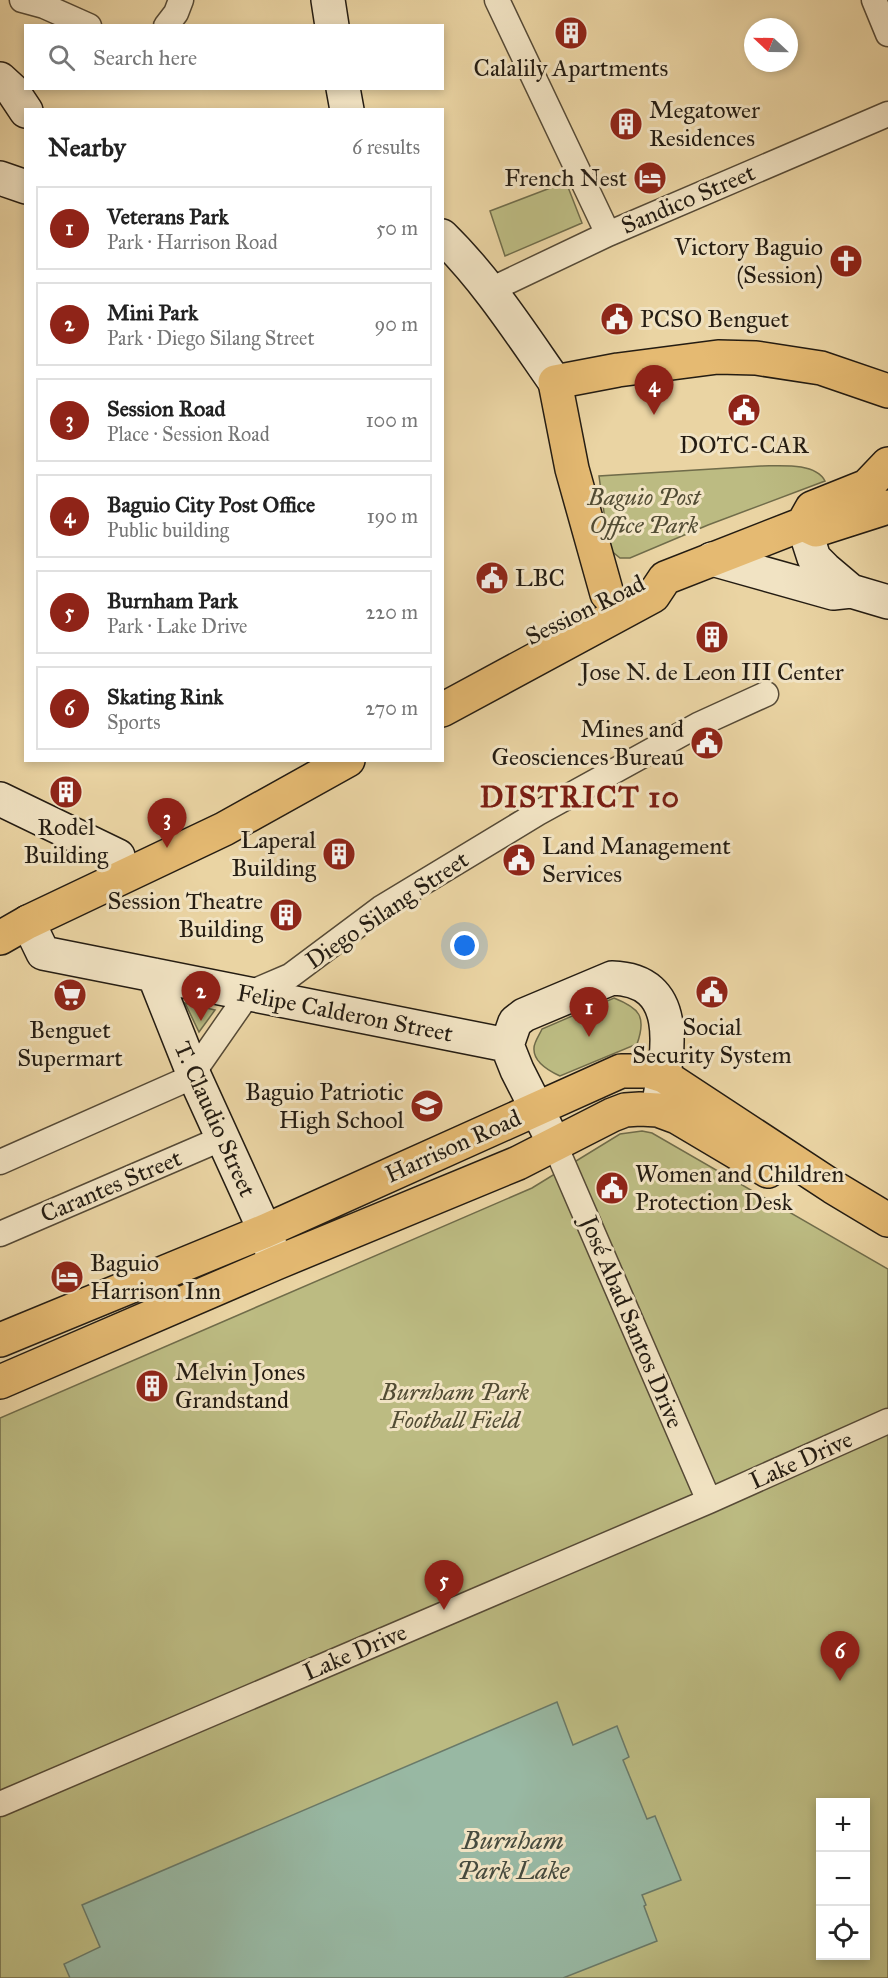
<!DOCTYPE html>
<meta charset="utf-8">
<style>
body{margin:0;font-family:"IM FELL Great Primer",serif;background:#f2f2f2;color:#222}
.controls{position:absolute;right:18px;bottom:18px;display:grid;overflow:hidden;border-radius:0px;box-shadow:0 3px 9px #0003}
.controls button{width:54px;height:54px;display:grid;place-items:center;padding:0;border:0;border-bottom:2px solid #e0e0e0;background:#fff;color:#222;font:30px sans-serif}
.compass{position:absolute;left:744px;top:18px;width:54px;height:54px;border-radius:50%;background:#fff;box-shadow:0 3px 9px #0003;rotate:292deg}
.you{position:absolute;left:465px;top:946px;width:21px;height:21px;margin:-15px;border:4px solid #fff;border-radius:50%;background:#1a73e8;box-shadow:0 0 0 9px #1a73e833}
.badge{display:grid;place-items:center;width:39px;height:39px;border-radius:50%;background:#8f2418;color:#fff;font-size:20px;font-weight:700}
.pin{position:absolute;translate:-50% -50px;filter:drop-shadow(0 2px 3px #0008)}
.pin::after{content:'';position:absolute;top:32px;width:21px;height:18px;background:inherit;clip-path:polygon(0 0,100% 0,50% 100%)}
.list{margin:0;padding:0;list-style:none}
h2{display:flex;justify-content:space-between;align-items:center;height:78px;margin:0;padding:0 24px;font-size:26px}
h2 small{font-size:20px;font-weight:400;color:#767676}
.list li{display:grid;grid-template-columns:39px 1fr auto;gap:18px;align-items:center;box-sizing:border-box;height:84px;margin:0 12px 12px;padding:0 12px;border:2px solid #e0e0e0;border-radius:0px}
.list b{display:block;font-size:22px;white-space:nowrap}
.list p{margin:0;font-size:20px;white-space:nowrap;color:#767676}
.list em{font-size:20px;font-style:normal;color:#767676}
.icon{flex:none;width:33px;height:33px;fill:none;stroke:currentColor;stroke-width:2;stroke-linecap:round;stroke-linejoin:round}
.map{position:relative;flex:none;width:888px;height:1978px;overflow:hidden}
.search{position:absolute;background:#fff;box-shadow:0 3px 9px #0003;left:24px;top:24px;width:420px;height:66px;display:flex;align-items:center;gap:15px;box-sizing:border-box;padding:0 21px;border-radius:0px;color:#767676;font-size:22px}
.panel{position:absolute;background:#fff;box-shadow:0 3px 9px #0003;left:24px;top:108px;width:420px;height:654px;border-radius:0px}
.map>svg:first-child{display:block}
.green{fill:#bcbb82;stroke:#706c4a;stroke-width:1.5;fill-rule:evenodd}
.water{fill:#98b8a3;stroke:#6a7a69;stroke-width:1.5}
.lines{fill:none;stroke-linecap:round;stroke-linejoin:round}
.street-casing{stroke:#564a36;stroke-width:27}
.secondary-casing{stroke:#241c12;stroke-width:36}
.primary-casing{stroke:#241c12;stroke-width:36}
.highway-casing{stroke:#241c12;stroke-width:36}
.street{stroke:#f1e3c3;stroke-width:24}
.secondary{stroke:#f1e3c3;stroke-width:33}
.primary{stroke:#e5ba72;stroke-width:33}
.highway{stroke:#e5ba72;stroke-width:33}
.labels{text-anchor:middle;dominant-baseline:central;stroke-width:6;stroke-linejoin:round;paint-order:stroke}
.poi-label{font-size:24px;fill:#241c12;stroke:#f1e3c3;text-anchor:start}
.street-label{font-size:24px;fill:#241c12;stroke:#f1e3c3}
.park-label{font-size:24px;font-style:italic;fill:#524c34;stroke:#f1e3c3}
.water-label{font-size:26px;font-style:italic;fill:#474b3e;stroke:#f1e3c3}
.district-label{font-size:30px;font-weight:bold;letter-spacing:1.5px;fill:#7a1f14;stroke:#f1e3c3}
</style>
<div class="map">
<svg width="888" height="1978" viewBox="0 0 888 1978">
<rect width="100%" height="100%" fill="#ead4a3"/>
<filter id="stains"><feTurbulence type="fractalNoise" baseFrequency=".00333" numOctaves="4"/><feColorMatrix values="0 0 0 0 .2 0 0 0 0 .09 0 0 0 0 .02 0 0 0 .5 -.17"/></filter>
<radialGradient id="worn" r=".72"><stop offset=".6" stop-color="#630" stop-opacity="0"/><stop offset="1" stop-color="#630" stop-opacity=".3"/></radialGradient>
<path class="green" d="M566,182L582,223L505,256L490,211Z
M761,466C779,466 815,462 825,481L708,525L630,558H620L609,549L599,476Z
M614,998C639,1008 647,1016 637,1044L560,1076C549,1071 533,1062 534,1048C534,1042 540,1034 542,1029Z
M185,1003L215,1010L199,1032Z
M642,1131L652,1133L888,1269V1978H0V1418L532,1188L620,1134ZM820,1802H866V1956H820Z"/>
<path class="water" d="M557,1702L573,1745L617,1726L629,1757L623,1760L647,1819L655,1816L681,1880L642,1895L646,1905L644,1906L657,1941L563,1978H70L64,1964L100,1947L82,1905Z"/>
<g class="lines">
<defs>
<path id="street" d="M22,0L44,6L89,26
M497,0L608,234
M874,0L888,34
M166,26L176,13L181,0
M492,292L503,284L608,234L888,114
M554,1143L709,1501
M0,1162L183,1081L193,1073L248,994L290,976L381,908L538,813L698,725L766,694
M0,1234L223,1138
M0,1804L709,1501L888,1421"/>
<path id="secondary" d="M328,0L332,26
M0,79L12,90L26,111
M343,88L347,110
M0,178L26,187
M442,236C486,279 520,332 555,382
M803,524L814,558L825,569L851,591L888,602
M712,559L833,593L851,591
M0,799L118,856
M28,922L43,953L507,1045
M154,975L193,1073L265,1231L274,1257
M507,1045L515,1022L524,1015L612,978C684,980 668,1054 659,1102
M507,1045L517,1070L554,1143"/>
<path id="primary" d="M803,524L812,508L867,486L888,464
M803,524L816,530L888,507
M607,594L572,469L555,382L618,370L718,357L756,358L821,368L888,391
M442,710L653,596L665,578L803,524
M0,938L28,922L224,829L348,760"/>
<path id="highway" d="M0,1340L265,1231L621,1071H648L664,1076L833,1187L888,1220
M0,1382L276,1263L518,1163L612,1115L625,1110L640,1109L658,1110L677,1117L768,1171"/>
</defs>
<use href="#street" class="street-casing"/>
<use href="#secondary" class="secondary-casing"/>
<use href="#primary" class="primary-casing"/>
<use href="#highway" class="highway-casing"/>
<use href="#street" class="street"/>
<use href="#secondary" class="secondary"/>
<use href="#primary" class="primary"/>
<use href="#highway" class="highway"/>
</g>
<defs>
<symbol id="building-disc" viewBox="-11 -11 22 22"><circle r="9.5" fill="#8f2418" stroke="#f1e3c3"/><path d="M-4-6H4V6H1V3H-1V6H-4ZM-2.5-4.3h1.7v1.8h-1.7ZM.8-4.3h1.7v1.8H.8ZM-2.5-1h1.7V.8h-1.7ZM.8-1h1.7V.8H.8Z" fill="#fff"/></symbol>
<symbol id="hotel-disc" viewBox="-11 -11 22 22"><circle r="9.5" fill="#8f2418" stroke="#f1e3c3"/><path d="M-6-4.5h1.5V1H6V5H4.5V3h-9V5H-6ZM-4 0a1.8 1.8 0 1 1 3.6 0ZM.5 0V-2.5h3Q6-2.5 6 0Z" fill="#fff"/></symbol>
<symbol id="church-disc" viewBox="-11 -11 22 22"><circle r="9.5" fill="#8f2418" stroke="#f1e3c3"/><path d="M-1.2-6h2.4v3.5h3.3v2.4h-3.3V6h-2.4V-.1h-3.3v-2.4h3.3Z" fill="#fff"/></symbol>
<symbol id="civic-disc" viewBox="-11 -11 22 22"><circle r="9.5" fill="#8f2418" stroke="#f1e3c3"/><path d="M-.6-6.5H3V-4.5H.6V-3L4-1V1h2V6H-6V1h2V-1L-.6-3ZM-1.2 2.5V6h2.4V2.5Z" fill="#fff"/></symbol>
<symbol id="supermarket-disc" viewBox="-11 -11 22 22"><circle r="9.5" fill="#8f2418" stroke="#f1e3c3"/><path d="M-6-5.5h2.5l.6 2H6L4.5 2H-2.5L-4.4-4H-6ZM-1.5 3.2a1.3 1.3 0 1 0 .1 0ZM3 3.2a1.3 1.3 0 1 0 .1 0Z" fill="#fff"/></symbol>
<symbol id="school-disc" viewBox="-11 -11 22 22"><circle r="9.5" fill="#8f2418" stroke="#f1e3c3"/><path d="M0-5L7-2L0 1L-7-2ZM-4 1L0 2.5L4 1V4Q0 6-4 4Z" fill="#fff"/></symbol>
</defs>
<g fill-rule="evenodd">
<use href="#building-disc" x="552" y="14" width="38" height="38"/>
<use href="#building-disc" x="607" y="105" width="38" height="38"/>
<use href="#hotel-disc" x="631" y="159" width="38" height="38"/>
<use href="#church-disc" x="827" y="242" width="38" height="38"/>
<use href="#civic-disc" x="598" y="300" width="38" height="38"/>
<use href="#civic-disc" x="725" y="391" width="38" height="38"/>
<use href="#civic-disc" x="473" y="559" width="38" height="38"/>
<use href="#building-disc" x="693" y="618" width="38" height="38"/>
<use href="#civic-disc" x="688" y="724" width="38" height="38"/>
<use href="#building-disc" x="47" y="773" width="38" height="38"/>
<use href="#building-disc" x="320" y="835" width="38" height="38"/>
<use href="#civic-disc" x="500" y="841" width="38" height="38"/>
<use href="#building-disc" x="267" y="896" width="38" height="38"/>
<use href="#civic-disc" x="693" y="973" width="38" height="38"/>
<use href="#supermarket-disc" x="51" y="976" width="38" height="38"/>
<use href="#school-disc" x="408" y="1087" width="38" height="38"/>
<use href="#civic-disc" x="593" y="1169" width="38" height="38"/>
<use href="#hotel-disc" x="48" y="1258" width="38" height="38"/>
<use href="#building-disc" x="133" y="1367" width="38" height="38"/>
</g>
<g class="labels">
<g class="poi-label">
<text x="571" y="68" text-anchor="middle">Calalily Apartments</text>
<text x="649" y="110">Megatower<tspan x="649" dy="28">Residences</tspan></text>
<text x="627" y="178" text-anchor="end">French Nest</text>
<text x="823" y="247" text-anchor="end">Victory Baguio<tspan x="823" dy="28">(Session)</tspan></text>
<text x="640" y="319">PCSO Benguet</text>
<text x="744" y="445" text-anchor="middle">DOTC-CAR</text>
<text x="515" y="578">LBC</text>
<text x="712" y="672" text-anchor="middle">Jose N. de Leon III Center</text>
<text x="684" y="729" text-anchor="end">Mines and<tspan x="684" dy="28">Geosciences Bureau</tspan></text>
<text x="66" y="827" text-anchor="middle">Rodel<tspan x="66" dy="28">Building</tspan></text>
<text x="316" y="840" text-anchor="end">Laperal<tspan x="316" dy="28">Building</tspan></text>
<text x="542" y="846">Land Management<tspan x="542" dy="28">Services</tspan></text>
<text x="263" y="901" text-anchor="end">Session Theatre<tspan x="263" dy="28">Building</tspan></text>
<text x="712" y="1027" text-anchor="middle">Social<tspan x="712" dy="28">Security System</tspan></text>
<text x="70" y="1030" text-anchor="middle">Benguet<tspan x="70" dy="28">Supermart</tspan></text>
<text x="404" y="1092" text-anchor="end">Baguio Patriotic<tspan x="404" dy="28">High School</tspan></text>
<text x="635" y="1174">Women and Children<tspan x="635" dy="28">Protection Desk</tspan></text>
<text x="90" y="1263">Baguio<tspan x="90" dy="28">Harrison Inn</tspan></text>
<text x="175" y="1372">Melvin Jones<tspan x="175" dy="28">Grandstand</tspan></text>
</g>
<g class="street-label">
<text transform="translate(688 199) rotate(-23)">Sandico Street</text>
<text transform="translate(585 610) rotate(-26)">Session Road</text>
<text transform="translate(387 910) rotate(-34)">Diego Silang Street</text>
<text transform="translate(345 1013) rotate(11)">Felipe Calderon Street</text>
<text transform="translate(215 1119) rotate(66)">T. Claudio Street</text>
<text transform="translate(453 1146) rotate(-24)">Harrison Road</text>
<text transform="translate(111 1186) rotate(-23)">Carantes Street</text>
<text transform="translate(632 1322) rotate(67)">José Abad Santos Drive</text>
<text transform="translate(801 1460) rotate(-24)">Lake Drive</text>
<text transform="translate(355 1652) rotate(-23)">Lake Drive</text>
</g>
<g class="park-label">
<text x="644" y="497">Baguio Post<tspan x="644" dy="28">Office Park</tspan></text>
<text x="455" y="1392">Burnham Park<tspan x="455" dy="28">Football Field</tspan></text>
</g>
<g class="water-label">
<text x="513" y="1840">Burnham<tspan x="513" dy="30">Park Lake</tspan></text>
</g>
<g class="district-label">
<text x="580" y="797">DISTRICT 10</text>
</g>
</g>
<rect width="100%" height="100%" filter="url(#stains)"/>
<rect width="100%" height="100%" fill="url(#worn)"/>
</svg>
<div class="controls">
<button>+</button>
<button>−</button>
<button><svg class="icon" aria-label="locate" viewBox="0 0 24 24"><circle cx="12" cy="12" r="6"/><path d="M12 2v4M12 18v4M2 12h4M18 12h4"/></svg></button>
</div>
<svg class="compass" viewBox="-18 -18 36 36"><path d="M0-13l5 13h-10z" fill="#e53935"/><path d="M0 13l5-13h-10z" fill="#767676"/></svg>
<div class="you"></div>
<div class="pin badge" style="left:589px;top:1037px">1</div>
<div class="pin badge" style="left:201px;top:1021px">2</div>
<div class="pin badge" style="left:167px;top:848px">3</div>
<div class="pin badge" style="left:654px;top:415px">4</div>
<div class="pin badge" style="left:444px;top:1610px">5</div>
<div class="pin badge" style="left:840px;top:1681px">6</div>
<div class="search"><svg class="icon" aria-label="search" viewBox="0 0 24 24"><circle cx="10" cy="10" r="6"/><path d="M15 15l6 6"/></svg>Search here</div>
<section class="panel">
<h2>Nearby<small>6 results</small></h2>
<ul class="list">
<li><span class="badge">1</span><div><b>Veterans Park</b><p>Park · Harrison Road</p></div><em>50 m</em></li>
<li><span class="badge">2</span><div><b>Mini Park</b><p>Park · Diego Silang Street</p></div><em>90 m</em></li>
<li><span class="badge">3</span><div><b>Session Road</b><p>Place · Session Road</p></div><em>100 m</em></li>
<li><span class="badge">4</span><div><b>Baguio City Post Office</b><p>Public building</p></div><em>190 m</em></li>
<li><span class="badge">5</span><div><b>Burnham Park</b><p>Park · Lake Drive</p></div><em>220 m</em></li>
<li><span class="badge">6</span><div><b>Skating Rink</b><p>Sports</p></div><em>270 m</em></li>
</ul>
</section>
</div>
